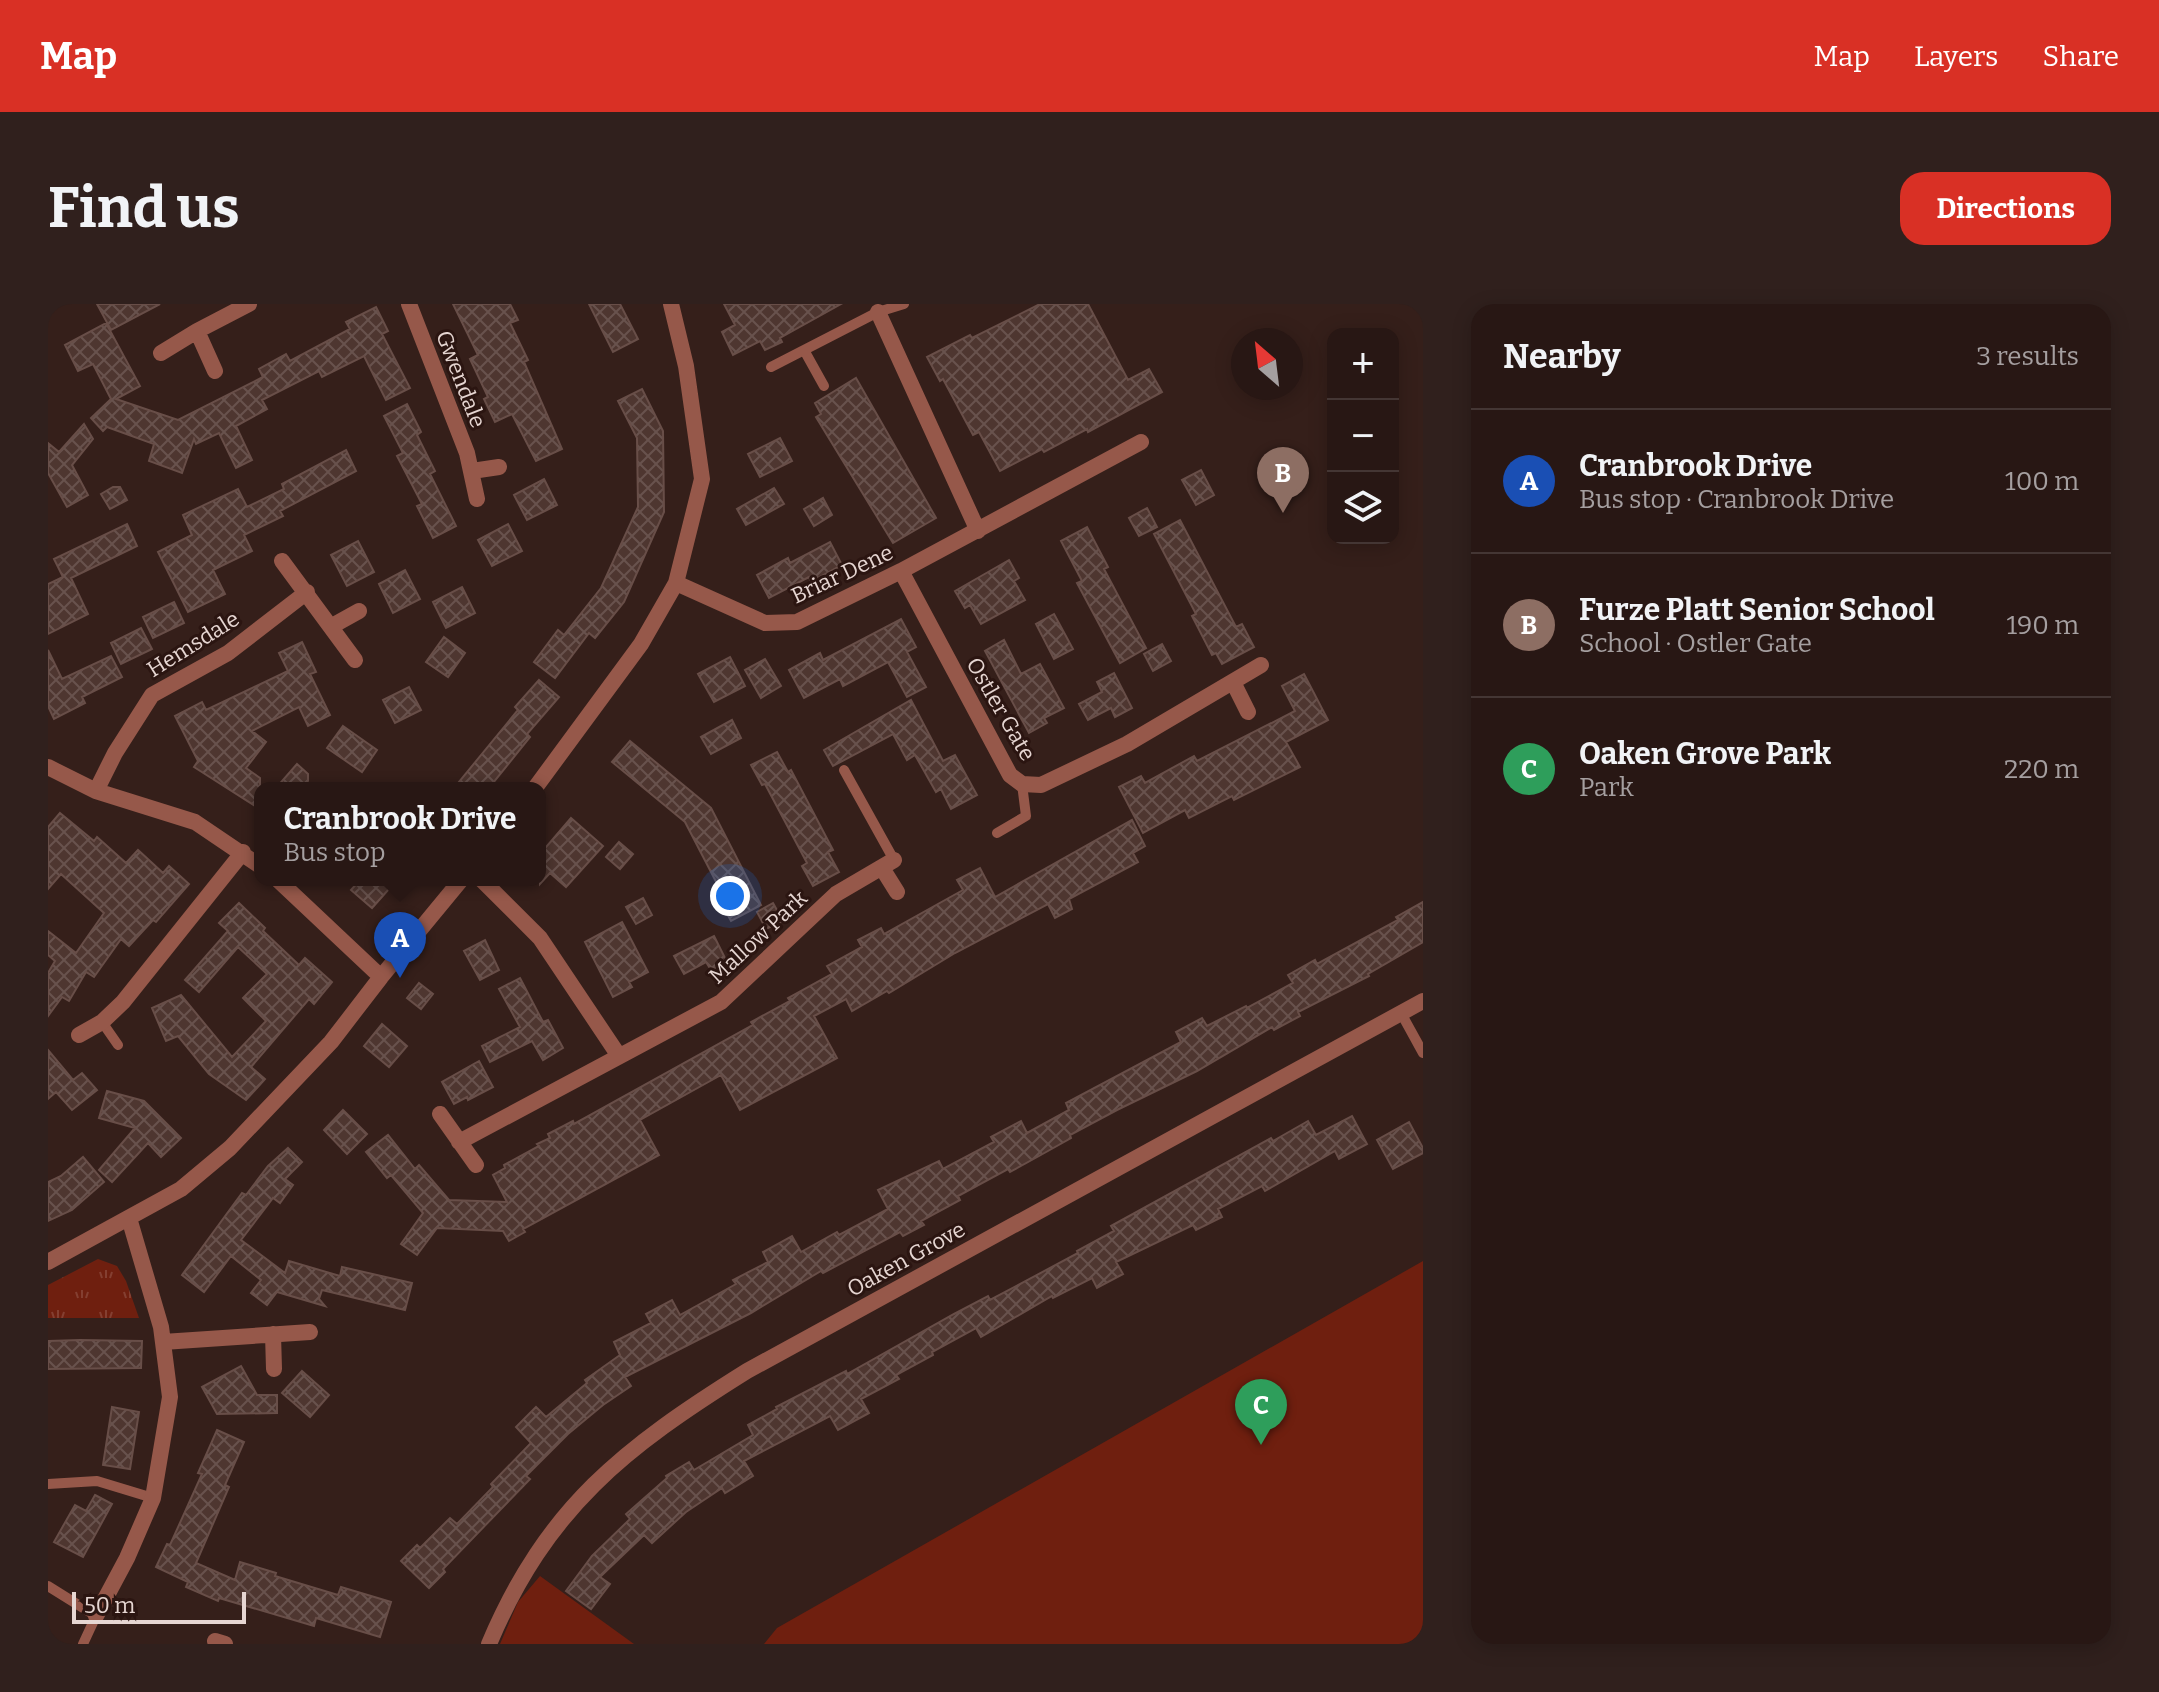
<!DOCTYPE html>
<meta charset="utf-8">
<style>
body{margin:0;font-family:Bitter,serif;background:#30201d;color:#f1f3f6}
.controls{position:absolute;right:24px;top:24px;display:grid;overflow:hidden;border-radius:16px;box-shadow:0 4px 20px #0003}
.controls button{width:72px;height:72px;display:grid;place-items:center;padding:0;border:0;border-bottom:2px solid #443634;background:#281714;color:#f1f3f6;font:40px sans-serif}
.compass{position:absolute;left:1183px;top:24px;width:72px;height:72px;border-radius:50%;background:#281714;box-shadow:0 4px 20px #0003;rotate:332deg}
.scale{position:absolute;left:24px;bottom:20px;width:174px;box-sizing:border-box;padding-left:8px;border:4px solid #e6d6d2;border-top:0;font-size:22px;line-height:28px;white-space:nowrap;color:#e6d6d2;-webkit-text-stroke:6px #2b1511;paint-order:stroke}
.you{position:absolute;left:682px;top:592px;width:28px;height:28px;margin:-20px;border:6px solid #fff;border-radius:50%;background:#1a73e8;box-shadow:0 0 0 12px #1a73e833}
.badge{display:grid;place-items:center;width:52px;height:52px;border-radius:50%;background:#d93025;color:#fff;font-size:26px;font-weight:700}
.pin{position:absolute;translate:-50% -66px;filter:drop-shadow(0 2px 4px #0008)}
.pin::after{content:'';position:absolute;top:42px;width:28px;height:24px;background:inherit;clip-path:polygon(0 0,100% 0,50% 100%)}
.popup{position:absolute;left:206px;top:478px;width:292px;height:104px;box-sizing:border-box;display:grid;place-content:center;border-radius:16px;background:#281714;filter:drop-shadow(0 2px 6px #0005);font-size:26px;white-space:nowrap;color:#a59fa0}
.popup b{font-size:30px;color:#f1f3f6}
.popup::after{content:'';position:absolute;left:50%;top:100%;margin-left:-16px;border:16px solid transparent;border-top-color:#281714}
.list{margin:0;padding:0;list-style:none}
h2{display:flex;justify-content:space-between;align-items:center;height:104px;margin:0;padding:0 32px;font-size:34px}
h2 small{font-size:26px;font-weight:400;color:#a59fa0}
.list li{display:grid;grid-template-columns:52px 1fr auto;gap:24px;align-items:center;box-sizing:border-box;height:144px;padding:0 32px;border-top:2px solid #443634}
.list b{display:block;font-size:30px;white-space:nowrap}
.list p{margin:0;font-size:26px;white-space:nowrap;color:#a59fa0}
.list em{font-size:26px;font-style:normal;color:#a59fa0}
.icon{flex:none;width:44px;height:44px;fill:none;stroke:currentColor;stroke-width:2;stroke-linecap:round;stroke-linejoin:round}
.map{position:relative;flex:none;width:1375px;height:1340px;overflow:hidden;border-radius:24px}
header{display:flex;align-items:center;gap:48px;box-sizing:border-box;height:112px;padding:0 40px;background:#d93025;color:#fff}
header strong{font-size:38px}
nav{display:flex;gap:44px;margin-inline-start:auto;font-size:28px}
.intro{display:flex;align-items:center;justify-content:space-between;box-sizing:border-box;height:192px;padding:0 48px}
h1{margin:0;font-size:56px}
.button{padding:20px 36px;border-radius:24px;background:#d93025;color:#fff;font-size:28px;font-weight:700}
main{display:flex;gap:48px;padding:0 48px}
aside{flex:1;background:#281714;border-radius:24px;box-shadow:0 4px 20px #0003}
.map>svg:first-child{display:block}
.grass{fill:url(#grass-tufts)}
.park{fill:#6f1f0f}
.building{fill:url(#building-cross-hatch);stroke:#684e48;stroke-width:2}
.lines{fill:none;stroke-linecap:round;stroke-linejoin:round}
.lane{stroke:#96584a;stroke-width:10}
.street{stroke:#96584a;stroke-width:16}
.labels{text-anchor:middle;dominant-baseline:central;stroke-width:6;stroke-linejoin:round;paint-order:stroke}
.street-label{font-size:22px;fill:#e6d6d2;stroke:#2b1511}
</style>
<header>
<strong>Map</strong>
<nav><a>Map</a><a>Layers</a><a>Share</a></nav>
</header>
<div class="intro"><h1>Find us</h1><a class="button">Directions</a></div>
<main>
<div class="map">
<svg width="1375" height="1340" viewBox="0 0 1375 1340">
<defs>
<pattern id="grass-tufts" width="24" height="20" patternUnits="userSpaceOnUse" patternTransform="scale(2)"><rect width="24" height="20" fill="#6f1f0f"/><path d="M3 7l-1-3M5 7V3M7 7l1-3M15 17l-1-3M17 17v-4M19 17l1-3" fill="none" stroke="#843f31"/></pattern>
<pattern id="building-cross-hatch" width="8" height="8" patternUnits="userSpaceOnUse" patternTransform="scale(2)"><rect width="8" height="8" fill="#4e3630"/><path d="M0 0l8 8M0 8l8-8" fill="none" stroke="#68524d"/></pattern>
</defs>
<rect width="100%" height="100%" fill="#351f1a"/>
<path class="grass" d="M50,955L69,962L78,977L91,1014H0V981Z"/>
<path class="park" d="M1375,957V1340H716L729,1324Z
M492,1272L586,1340H452L470,1298Z"/>
<path class="building" d="M49,0H112L63,26Z
M405,0H462L470,16L462,19L480,56L476,58L514,145L488,157L464,110L447,118L436,95L440,93L422,55L430,51Z
M541,0H572L590,35L565,48Z
M676,0H793L732,34L734,38L717,46L712,37L685,51L674,28L687,21Z
M992,0H1040L1080,76L1101,65L1114,88L1040,128L1039,125L996,148L994,145L952,167L931,128L925,131L895,75L892,77L879,53L922,31L924,34Z
M328,3L340,27L334,30L362,84L338,96L316,52L274,73L271,67L214,96L219,105L188,122L204,156L188,164L171,129L148,140L146,135L134,169L101,157L106,140L59,123L55,127L43,114L63,95L45,60L30,67L17,41L58,19L92,82L68,95L130,116L215,73L211,65L238,50L242,57L302,25L298,18Z
M808,74L888,214L845,239L768,113L773,110L767,99Z
M594,85L615,127L616,208L576,298L547,334L541,329L507,374L486,358L510,326L516,331L553,284L590,203L589,134L570,97Z
M359,100L373,128L369,131L387,167L382,170L408,222L385,234L369,202L374,200L349,152L355,149L336,112Z
M36,120L45,135L24,161L40,191L19,203L0,169V139L11,148Z
M732,134L744,157L712,173L700,150Z
M298,146L308,167L232,207L235,212L196,231L204,247L165,266L177,290L140,308L110,248L144,231L135,211L190,185L199,203L236,185L234,180Z
M1153,166L1166,191L1148,201L1134,176Z
M496,175L509,201L479,216L466,191Z
M65,183H72L79,196L62,205L53,190Z
M726,184L736,200L698,221L689,205Z
M775,194L784,211L766,222L756,205Z
M1099,204L1109,223L1091,232L1081,214Z
M1132,216L1188,323L1194,320L1206,343L1174,360L1168,349L1164,351L1144,312L1148,310L1106,230Z
M79,220L89,242L23,274L40,310L0,330V280L15,273L6,255Z
M460,220L474,247L444,262L430,236Z
M1039,223L1060,263L1056,265L1098,344L1072,359L1029,279L1034,277L1013,237Z
M310,237L326,268L299,282L283,251Z
M782,238L794,261L763,278L761,273L721,294L709,271L740,254L742,259Z
M961,256L971,274L966,277L977,296L933,320L922,301L917,304L907,287Z
M357,266L372,295L345,309L331,280Z
M414,283L427,309L398,324L385,298Z
M126,298L136,319L105,334L95,313Z
M1006,310L1025,345L1006,355L988,320Z
M853,315L868,343L859,348L878,383L859,393L840,358L795,382L792,375L756,394L741,366L772,349L775,356Z
M93,324L104,345L73,360L63,339Z
M396,333L417,349L400,373L378,358Z
M956,336L973,370L992,360L1016,404L996,414L999,419L981,429L937,347Z
M254,338L268,368L262,370L282,411L260,422L251,403L204,427L218,438L198,464L212,474V505L146,463L150,457L127,412L154,398L158,406L240,367L231,349Z
M1114,340L1123,357L1105,367L1096,350Z
M0,346L14,375L63,352L74,373L34,393L37,399L6,415L0,402Z
M682,353L697,382L666,398L650,370Z
M717,355L733,382L713,394L697,366Z
M1066,369L1084,404L1067,413L1063,404L1040,416L1031,400L1054,388L1049,378Z
M1256,370L1280,416L1238,438L1252,463L1186,496L1184,492L1141,514L1137,506L1095,529L1071,483L1093,472L1097,479L1146,452L1149,457L1247,407L1234,382Z
M491,376L511,393L479,430L482,433L441,484H406L470,406L467,403Z
M361,383L373,406L347,419L335,396Z
M863,396L895,457L907,451L929,491L903,505L893,485L888,488L867,451L859,456L845,430L785,462L776,446Z
M684,416L693,434L663,450L653,433Z
M295,422L329,446L314,468L279,444Z
M582,437L663,504L713,601L683,617L672,597L677,595L637,518L564,458Z
M729,448L740,468L743,466L785,546L780,548L791,568L765,582L754,562L759,559L717,480L714,481L703,461Z
M249,460L260,470V477L254,484H228Z
M12,509L46,537L49,533L78,559L90,546L115,569L121,562L141,580L108,618L105,616L81,642L73,635L46,673L38,668L21,697L14,693L0,712V669L7,657L0,651V627L28,649L56,609L13,570L0,585V523Z
M523,514L555,542L518,583L502,569L492,580V550Z
M1084,516L1097,542L1085,549L1090,558L1021,595L1024,605L1007,614L1000,600L907,649L841,689L839,687L804,707L798,695L766,712L789,754L692,806L673,771L592,816L611,851L475,925L477,928L461,937L455,927L389,924L369,951L353,940L375,909L343,871L339,874L318,848L340,831L367,865L371,861L401,896L459,898L445,871L457,864L456,861L491,842L489,840L502,834L500,830L525,817L526,820L705,721L703,718L742,697L740,694L784,670L779,662L814,643L810,636L833,624L836,630L915,586L909,576L932,564L947,593Z
M571,538L585,550L572,565L558,553Z
M312,576H349L324,604L303,586Z
M595,594L604,611L588,620L578,603Z
M1375,598V638L1320,670L1321,672L1250,708L1252,712L1226,726L1224,723L1149,767L1069,806L1022,831L1023,834L991,852L962,868L960,865L910,892L912,896L873,917L876,921L855,932L852,928L775,969L773,967L703,1009L577,1073L583,1082L555,1101L520,1130L478,1172L482,1175L395,1265L397,1268L381,1284L353,1257L369,1241L372,1244L402,1214L409,1220L445,1183L443,1180L483,1139L468,1123L488,1103L498,1113L539,1079L537,1076L572,1051L566,1038L603,1019L598,1010L624,996L632,1011L688,980L685,976L720,958L715,948L744,932L753,948L789,928L791,931L840,905L830,886L891,857L895,865L946,838L943,833L973,817L979,829L1021,806L1018,799L1133,738L1128,728L1154,714L1159,722L1198,702L1199,704L1245,679L1240,671L1267,656L1269,660L1313,636L1350,616L1348,613Z
M191,599L217,624L215,627L251,661L257,654L284,678L266,700L261,695L203,763L217,775L198,796L161,770L130,732L118,737L104,704L133,691L184,753L218,717L195,694L219,670L190,643L151,688L137,676L180,627L171,619Z
M725,599L735,617L718,625L709,608Z
M574,618L600,668L581,678L584,683L565,693L537,638Z
M666,632L679,658L663,666L658,658L636,670L626,652Z
M437,636L451,666L432,676L416,647Z
M472,674L495,718L500,716L515,744L495,756L484,737L442,758L434,742L472,723L451,685Z
M371,679L385,690L373,705L359,694Z
M334,720L359,742L341,763L316,742Z
M0,746L25,776L34,769L49,786L24,806L8,788L0,795Z
M431,757L445,783L420,796L419,793L406,800L394,778Z
M59,787L96,797L133,834L113,853L100,839L64,878L51,866L87,824L51,814Z
M295,806L319,830L299,850L276,826Z
M1304,812L1319,840L1291,855L1287,847L1217,887L1214,882L1170,905L1174,913L1148,926L1145,921L1068,958L1075,970L1049,984L1044,974L1005,994L1004,992L933,1033L928,1024L884,1048L885,1051L848,1071L851,1075L813,1095L821,1109L790,1126L782,1112L696,1157L705,1172L677,1189L674,1184L638,1208L604,1239L596,1231L552,1273L562,1280L543,1305L518,1287L544,1252L582,1215L578,1210L619,1174L618,1172L641,1158L646,1166L705,1131L700,1121L729,1105L728,1103L798,1067L799,1070L906,1010L940,992L942,996L1030,949L1029,947L1066,927L1063,922L1223,834L1225,837L1260,817L1268,831Z
M1361,818L1375,844V849L1345,865L1329,836Z
M240,844L254,858L237,875L245,881L232,899L225,894L193,936L237,969L241,957L292,972L294,963L364,979L357,1006L274,986L271,995L277,1002L229,988L219,1001L203,989L213,976L183,952L156,988L134,971L194,889L198,891L220,862Z
M35,853L56,878L24,906L0,917V878L13,872Z
M32,1036L94,1037L93,1064L0,1065V1037Z
M193,1062L209,1091H229V1109L169,1110L154,1083Z
M254,1067L281,1091L262,1113L234,1089Z
M64,1103L91,1108L82,1165L55,1161Z
M169,1126L196,1138L177,1181L181,1183L148,1259L187,1276L192,1258L228,1269L227,1272L290,1291L293,1283L343,1298L332,1333L268,1314L266,1322L171,1294L170,1297L138,1283L140,1278L108,1263L119,1240L122,1241L154,1170L150,1169Z
M47,1191L64,1200L35,1253L6,1238L27,1201L38,1207Z"/>
<g class="lines">
<path class="lane" d="M756,46L776,82
M723,63L830,8L856,0
M796,466L846,556
M949,529L978,512L974,480
M1353,709L1375,749
M54,718L70,741
M0,1180L49,1177L105,1194
M0,1282L48,1312L35,1340"/>
<path class="street" d="M361,0L419,149L429,195
M830,8L930,227
M149,27L167,67
M113,49L149,27L201,0
M424,167L451,163
M234,257L307,356
M853,267L962,471L974,480L993,481L1079,440L1213,361
M628,279L717,319L749,318L853,267L1093,138
M284,322L311,307
M1185,378L1200,408
M0,463L48,487L147,518L212,562
M487,484L593,340L628,279L654,175L638,62L623,0
M48,487L67,449L104,391L180,349L259,288
M834,564L849,588
M230,576L333,673
M434,576L492,634L571,752
M31,731L54,718L75,698L195,548
M392,810L428,861
M411,838L673,698L788,590L846,556
M0,958L133,885L182,844L283,738L333,673L413,576
M225,1030L226,1065
M115,1038L262,1028
M48,1312L79,1254L105,1194L122,1093L113,1023L81,914
M167,1337L177,1340
M441,1340C499,1203 576,1144 699,1067L1375,697"/>
</g>
<g class="labels">
<g class="street-label">
<text transform="translate(413 75) rotate(69)">Gwendale</text>
<text transform="translate(794 270) rotate(-25)">Briar Dene</text>
<text transform="translate(145 340) rotate(-32)">Hemsdale</text>
<text transform="translate(953 405) rotate(60)">Ostler Gate</text>
<text transform="translate(710 633) rotate(-43)">Mallow Park</text>
<text transform="translate(858 955) rotate(-29)">Oaken Grove</text>
</g>
</g>
</svg>
<div class="controls">
<button>+</button>
<button>−</button>
<button><svg class="icon" aria-label="layers" viewBox="0 0 24 24"><path d="M12 4l9 5-9 5-9-5zM3 14l9 5 9-5"/></svg></button>
</div>
<svg class="compass" viewBox="-18 -18 36 36"><path d="M0-13l5 13h-10z" fill="#e53935"/><path d="M0 13l5-13h-10z" fill="#a59fa0"/></svg>
<div class="scale">50 m</div>
<div class="you"></div>
<div class="pin badge" style="left:352px;top:674px;background:#1a4fb4">A</div>
<div class="popup"><b>Cranbrook Drive</b>Bus stop</div>
<div class="pin badge" style="left:1235px;top:209px;background:#8d6e63">B</div>
<div class="pin badge" style="left:1213px;top:1141px;background:#2e9e5b">C</div>
</div>
<aside>
<h2>Nearby<small>3 results</small></h2>
<ul class="list">
<li><span class="badge" style="background:#1a4fb4">A</span><div><b>Cranbrook Drive</b><p>Bus stop · Cranbrook Drive</p></div><em>100 m</em></li>
<li><span class="badge" style="background:#8d6e63">B</span><div><b>Furze Platt Senior School</b><p>School · Ostler Gate</p></div><em>190 m</em></li>
<li><span class="badge" style="background:#2e9e5b">C</span><div><b>Oaken Grove Park</b><p>Park</p></div><em>220 m</em></li>
</ul>
</aside>
</main>
